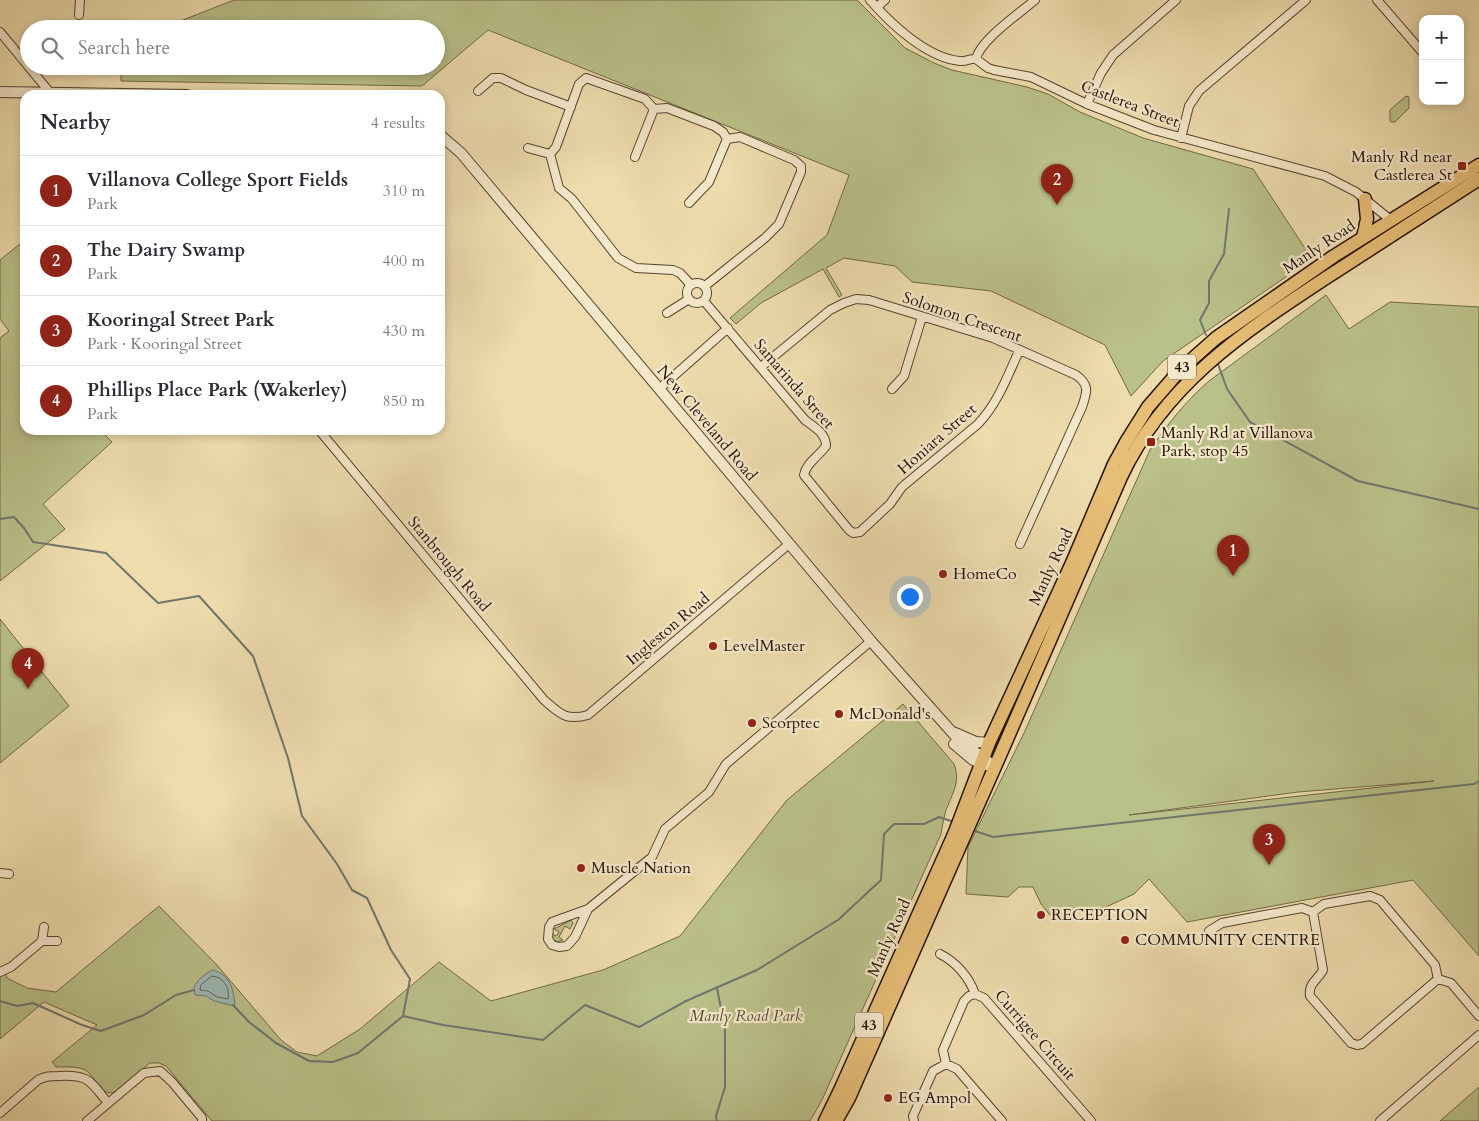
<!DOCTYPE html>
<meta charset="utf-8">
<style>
body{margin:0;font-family:Cardo,serif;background:#f7f7f7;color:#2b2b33}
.controls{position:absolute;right:15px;top:15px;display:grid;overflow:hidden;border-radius:10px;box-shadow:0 2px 8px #0003}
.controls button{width:45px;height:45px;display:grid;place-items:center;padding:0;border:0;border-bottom:1px solid #e1e1e2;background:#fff;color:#2b2b33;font:25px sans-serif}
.you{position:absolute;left:909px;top:596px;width:18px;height:18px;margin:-12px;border:4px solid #fff;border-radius:50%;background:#1a73e8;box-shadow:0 0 0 8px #1a73e833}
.badge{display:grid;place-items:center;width:32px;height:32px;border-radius:50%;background:#8f2418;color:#fff;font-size:16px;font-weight:700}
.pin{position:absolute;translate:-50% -41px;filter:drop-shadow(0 1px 2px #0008)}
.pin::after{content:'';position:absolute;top:26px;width:18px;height:15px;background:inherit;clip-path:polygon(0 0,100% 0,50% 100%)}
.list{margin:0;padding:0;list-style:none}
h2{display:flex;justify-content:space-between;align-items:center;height:65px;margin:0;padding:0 20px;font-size:21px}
h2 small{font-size:16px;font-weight:400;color:#7c7c81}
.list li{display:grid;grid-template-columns:32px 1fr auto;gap:15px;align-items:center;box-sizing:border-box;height:70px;padding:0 20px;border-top:1px solid #e1e1e2}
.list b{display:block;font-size:19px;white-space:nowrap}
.list p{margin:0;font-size:16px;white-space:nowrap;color:#7c7c81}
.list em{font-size:16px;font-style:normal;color:#7c7c81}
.icon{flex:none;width:28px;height:28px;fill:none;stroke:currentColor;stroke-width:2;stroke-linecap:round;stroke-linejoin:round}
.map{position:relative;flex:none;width:1479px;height:1121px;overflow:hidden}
.search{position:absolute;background:#fff;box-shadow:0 2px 8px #0003;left:20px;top:20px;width:425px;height:55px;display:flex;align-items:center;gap:12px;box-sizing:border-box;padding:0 18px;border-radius:28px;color:#7c7c81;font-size:19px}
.panel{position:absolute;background:#fff;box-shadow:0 2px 8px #0003;left:20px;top:90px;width:425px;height:345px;border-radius:15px}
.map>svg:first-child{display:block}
.green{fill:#bac089;stroke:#706847;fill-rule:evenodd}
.water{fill:#9eb9b5;stroke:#6e766f}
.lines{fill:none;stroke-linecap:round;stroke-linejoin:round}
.shore{stroke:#62655d;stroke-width:1}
.stream{stroke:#6e766f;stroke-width:2}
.minor-casing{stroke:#57442f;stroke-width:10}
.tertiary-casing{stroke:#57442f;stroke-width:12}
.primary-casing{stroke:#251105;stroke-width:15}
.minor{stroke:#f4e8ca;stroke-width:8}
.tertiary{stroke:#f4e8ca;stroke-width:10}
.primary{stroke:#e7be76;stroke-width:12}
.poi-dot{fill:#8f2418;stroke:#f4e8ca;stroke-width:2}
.labels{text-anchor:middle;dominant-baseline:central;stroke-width:4.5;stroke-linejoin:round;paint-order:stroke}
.shield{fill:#f4e8ca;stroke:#635240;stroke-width:1}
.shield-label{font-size:15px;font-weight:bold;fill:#251105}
.street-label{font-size:16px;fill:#251105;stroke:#f4e8ca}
.poi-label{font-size:16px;fill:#251105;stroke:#f4e8ca;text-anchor:start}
.park-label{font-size:16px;font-style:italic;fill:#594e33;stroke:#f4e8ca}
</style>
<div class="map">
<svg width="1479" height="1121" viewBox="0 0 1479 1121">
<rect width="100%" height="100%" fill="#eedcad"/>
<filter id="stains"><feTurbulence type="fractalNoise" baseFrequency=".004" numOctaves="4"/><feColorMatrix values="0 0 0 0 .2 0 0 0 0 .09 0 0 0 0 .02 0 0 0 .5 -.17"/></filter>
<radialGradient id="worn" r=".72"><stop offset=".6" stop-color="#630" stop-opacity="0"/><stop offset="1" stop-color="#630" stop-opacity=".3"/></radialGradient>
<path class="green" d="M234,0H857L905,48L934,63L952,70L1027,87L1048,94L1080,112L1143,138L1253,169L1312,259L1163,361L1131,396L1105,345L991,291L912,282L895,266L844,258L826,268L842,295L839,297L823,269L761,303L736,324L730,318L827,235L849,175L488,30L422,86L121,81V66H436V29H160Z
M1406,96L1409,97V108L1395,122H1391L1390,121V110Z
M25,240V430H100L112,442L43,504L65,529L0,581V338L9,331L0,319V260Z
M1326,295L1349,329L1390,302L1479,307V956L1413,880L1187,922L1149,879L1134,894L1106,907L1050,915L1041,904L1033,887H1019L1008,897L966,894L968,847L1024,733L1150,450C1167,425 1185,402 1209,381ZM1434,781L1129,815L1298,792Z
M0,619L69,706L0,763Z
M903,704L954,764C961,782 952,794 946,810C944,818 942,826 941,834L822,1100L810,1121H212L166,1066L159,1063H150L115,1092C100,1097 96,1076 85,1070C77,1066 65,1067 56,1067L52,1062L97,1025L44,1002L0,1039V973L5,972L7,978L27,988L56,992L159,906L216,964L281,1040L297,1052L317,1056L360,1029L439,962L491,1001L603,970L680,936L787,800Z
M571,920L573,923L570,929L565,926L559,937L563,940L557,942L551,938V933L556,936L559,932L554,929Z
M1479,1087V1121H1440Z"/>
<path class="water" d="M212,970C230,974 233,988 235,1004L234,1006L214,1001L206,996L195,995L194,987C198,979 204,975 212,970Z"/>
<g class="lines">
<path class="shore" d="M212,976C224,977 230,988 228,999L217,997L208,991L200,990L201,985Z"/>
<path class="stream" d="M1206,335L1200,320L1209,303V281L1224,254L1229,209
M1218,364L1227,389L1250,422L1358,481L1479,509
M0,519L14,517L24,528L33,542L106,553L158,603L199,596L253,656L288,758L302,816L337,864L352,890L367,898L391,950L410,979L403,1016
M975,831L993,837L1474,784L1479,781
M0,1001L17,1006L33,1003L82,1025L101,1031L144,1015L176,995L194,990
M233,1005L249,1022L276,1043L309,1061L333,1062L358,1053L403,1016L443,1025L543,1040L585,1005L639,1027L686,1001L757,970L838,920L881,880L884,834L894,824H924L939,817L951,821
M717,1121L716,1116L725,1087V1029L717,988"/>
<defs>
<path id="minor" d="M870,0C891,24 927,58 960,61C966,62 970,58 976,59L988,68L994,70L1031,77L1087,104L1154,130L1325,176L1356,192L1392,221
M1377,0L1423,53
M877,7L885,0
M79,15L80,0
M0,32L52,95
M976,59C980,40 1020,13 1035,0
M478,91L493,78H501L526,90L571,107
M1087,104L1101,73L1113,55L1176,0
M1181,138L1189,106L1199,91L1306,0
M528,148L550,154
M635,157L654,109
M689,203L709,182L727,139
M687 293a10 10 0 1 1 20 0a10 10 0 1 1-20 0Z
M691,285L680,273L673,270L636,268L618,258L572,199L559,188L550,154L556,147L579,84L586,78L645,99L654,109L667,108L714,126L723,132L727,139L740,137L794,160L801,166V172L779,224L765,238L705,286
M704,301L805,420C814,427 826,433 826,446C819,456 806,463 804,475L849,530L853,533L860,532L890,504L902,487L978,424C998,403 1007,377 1019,351
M667,313L689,299
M761,367L830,310L844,303L856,299L869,300L993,338L1076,375C1090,385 1087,392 1082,407L1020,544
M659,389L728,328
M892,389L904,376L922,317
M319,430L544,700C560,714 566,721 588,715L789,544
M0,873L9,874
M588,909L552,922L549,927L548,939L552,945L559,947L567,946L575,937L588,909L652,857L665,829L709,792L726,764L871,641
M1313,912L1323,970C1318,980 1308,983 1310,996L1351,1043L1357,1045L1362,1044L1438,979
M44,927L42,941H57
M1209,931L1222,923L1302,908L1313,912L1324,904L1370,896L1380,900L1435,965L1438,979L1451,983L1479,1016
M940,954C956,962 969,977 975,994
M0,972L11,967L42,941
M946,1064L957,1069L1002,1121
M0,1113L38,1080C45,1076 51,1076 58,1076C89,1074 90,1081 108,1103
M87,1121L144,1073L160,1071L172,1082L202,1118V1121
M914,1121L913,1116L933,1071L946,1064L943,1050L964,1001L969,996L975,994L984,998L1091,1121
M1380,1121L1479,1035"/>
<path id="tertiary" d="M0,92L187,95
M440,135L461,153L871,641L958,739L995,767
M953,732L976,742L989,743
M954,744L973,760L987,765"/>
<path id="primary" d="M1363,237L1367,219L1365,199
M825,1121L841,1088L955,832L989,743L1072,563L1114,464L1126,442L1148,407L1181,369L1216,338L1334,256L1479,165
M836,1121L849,1098L1001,753L1121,477C1166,381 1247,330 1332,274C1381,242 1430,211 1479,179"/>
</defs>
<use href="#minor" class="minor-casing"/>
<use href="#tertiary" class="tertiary-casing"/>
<use href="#primary" class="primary-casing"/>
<use href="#minor" class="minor"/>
<use href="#tertiary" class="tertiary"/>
<use href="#primary" class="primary"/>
</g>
<g class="poi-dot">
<rect x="1457" y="161" width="10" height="10" rx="2.5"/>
<rect x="1146" y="437" width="10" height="10" rx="2.5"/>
<circle cx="943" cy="574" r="5"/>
<circle cx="713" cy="646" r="5"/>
<circle cx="839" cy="714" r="5"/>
<circle cx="752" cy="723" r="5"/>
<circle cx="581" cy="868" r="5"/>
<circle cx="1041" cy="915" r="5"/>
<circle cx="1125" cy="940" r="5"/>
<circle cx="888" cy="1098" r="5"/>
</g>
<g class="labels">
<g class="shield">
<rect x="1168" y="354.5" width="28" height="25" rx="4"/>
<rect x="855" y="1012.5" width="28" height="25" rx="4"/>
</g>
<g class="shield-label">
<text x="1182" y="367">43</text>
<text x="869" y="1025">43</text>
</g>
<g class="street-label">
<text transform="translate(1130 104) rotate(21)">Castlerea Street</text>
<text transform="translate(1319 247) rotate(-34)">Manly Road</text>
<text transform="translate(962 317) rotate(19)">Solomon Crescent</text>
<text transform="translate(794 384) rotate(49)">Samarinda Street</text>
<text transform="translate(707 423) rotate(50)">New Cleveland Road</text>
<text transform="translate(937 439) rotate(-41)">Honiara Street</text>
<text transform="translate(449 564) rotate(50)">Stanbrough Road</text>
<text transform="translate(1051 567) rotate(-65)">Manly Road</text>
<text transform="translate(668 629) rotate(-40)">Ingleston Road</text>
<text transform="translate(889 938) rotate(-66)">Manly Road</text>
<text transform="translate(1035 1035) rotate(49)">Currigee Circuit</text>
</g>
<g class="poi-label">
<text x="1452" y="157" text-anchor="end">Manly Rd near<tspan x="1452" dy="18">Castlerea St</tspan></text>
<text x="1161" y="433">Manly Rd at Villanova<tspan x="1161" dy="18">Park, stop 45</tspan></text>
<text x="953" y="574">HomeCo</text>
<text x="723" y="646">LevelMaster</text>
<text x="849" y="714">McDonald's</text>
<text x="762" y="723">Scorptec</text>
<text x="591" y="868">Muscle Nation</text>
<text x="1051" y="915">RECEPTION</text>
<text x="1135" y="940">COMMUNITY CENTRE</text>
<text x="898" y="1098">EG Ampol</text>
</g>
<g class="park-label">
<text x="746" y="1016">Manly Road Park</text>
</g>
</g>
<rect width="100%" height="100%" filter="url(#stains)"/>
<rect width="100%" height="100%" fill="url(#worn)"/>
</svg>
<div class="controls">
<button>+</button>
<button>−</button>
</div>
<div class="you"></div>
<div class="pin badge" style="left:1233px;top:576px">1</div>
<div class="pin badge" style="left:1057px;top:205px">2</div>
<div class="pin badge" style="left:1269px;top:865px">3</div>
<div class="pin badge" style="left:28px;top:689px">4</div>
<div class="search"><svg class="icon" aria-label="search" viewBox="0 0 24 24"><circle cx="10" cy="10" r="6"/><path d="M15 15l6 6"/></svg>Search here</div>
<section class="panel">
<h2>Nearby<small>4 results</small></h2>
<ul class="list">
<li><span class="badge">1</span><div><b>Villanova College Sport Fields</b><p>Park</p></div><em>310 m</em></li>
<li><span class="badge">2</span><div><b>The Dairy Swamp</b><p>Park</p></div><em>400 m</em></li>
<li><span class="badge">3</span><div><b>Kooringal Street Park</b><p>Park · Kooringal Street</p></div><em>430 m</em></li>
<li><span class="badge">4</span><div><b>Phillips Place Park (Wakerley)</b><p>Park</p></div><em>850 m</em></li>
</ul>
</section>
</div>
